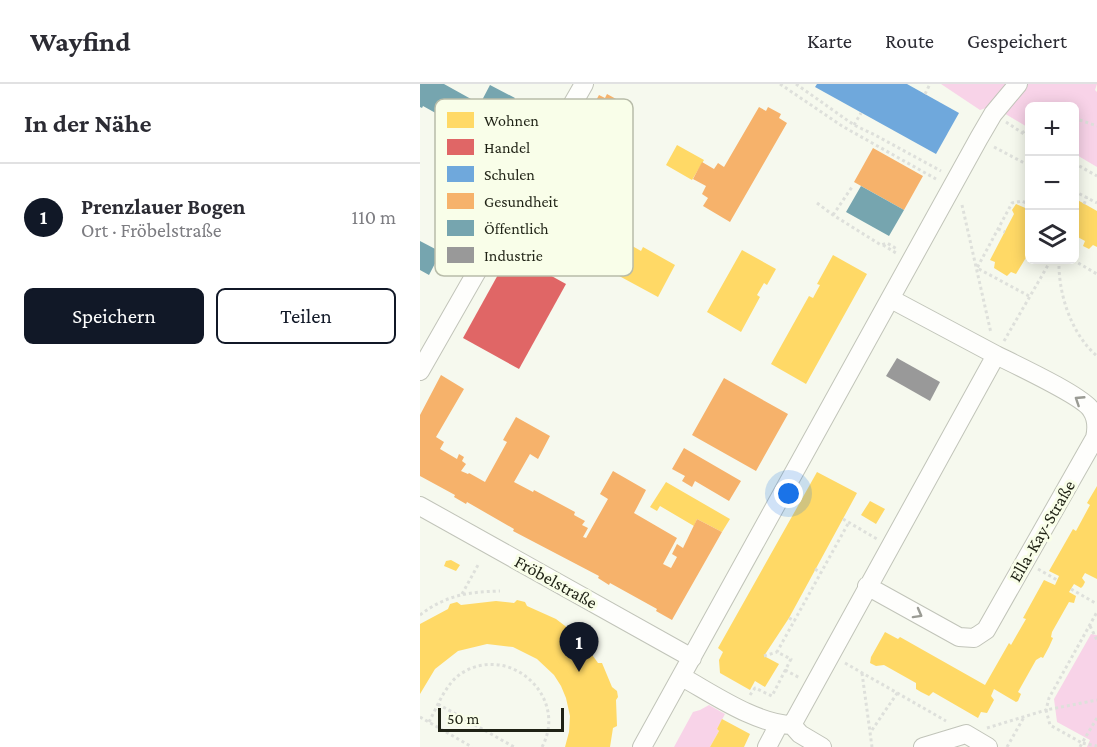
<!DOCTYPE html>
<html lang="de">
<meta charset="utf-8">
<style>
body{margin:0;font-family:"Crimson Pro",serif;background:#f7f7f7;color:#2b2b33}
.controls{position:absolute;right:18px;top:18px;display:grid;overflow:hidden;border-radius:9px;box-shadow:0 3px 15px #0003}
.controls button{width:54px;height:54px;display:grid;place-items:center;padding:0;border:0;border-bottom:2px solid #e1e1e2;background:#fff;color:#2b2b33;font:30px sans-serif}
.scale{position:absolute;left:18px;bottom:15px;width:126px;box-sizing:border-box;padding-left:6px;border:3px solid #1f2215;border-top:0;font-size:16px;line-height:21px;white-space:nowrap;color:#1f2215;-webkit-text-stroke:4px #f9fee9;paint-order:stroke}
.you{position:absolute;left:369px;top:410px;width:21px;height:21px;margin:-15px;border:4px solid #fff;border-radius:50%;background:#1a73e8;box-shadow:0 0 0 9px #1a73e833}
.badge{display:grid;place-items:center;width:39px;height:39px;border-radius:50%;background:#111827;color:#fff;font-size:20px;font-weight:700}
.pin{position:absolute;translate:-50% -50px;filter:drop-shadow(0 2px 3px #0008)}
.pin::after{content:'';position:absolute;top:32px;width:21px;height:18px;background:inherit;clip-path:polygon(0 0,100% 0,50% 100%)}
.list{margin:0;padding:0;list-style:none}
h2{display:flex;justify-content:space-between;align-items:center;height:78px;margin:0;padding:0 24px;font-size:26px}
h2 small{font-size:20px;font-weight:400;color:#7c7c81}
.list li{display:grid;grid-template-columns:39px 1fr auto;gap:18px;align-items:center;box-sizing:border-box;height:108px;padding:0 24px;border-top:2px solid #e1e1e2}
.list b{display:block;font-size:22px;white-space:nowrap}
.list p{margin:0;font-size:20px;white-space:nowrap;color:#7c7c81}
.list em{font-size:20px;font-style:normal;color:#7c7c81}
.actions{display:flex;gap:12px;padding:18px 24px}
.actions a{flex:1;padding:14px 0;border:2px solid #111827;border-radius:9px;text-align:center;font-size:21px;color:#111827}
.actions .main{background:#111827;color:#fff}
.icon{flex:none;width:33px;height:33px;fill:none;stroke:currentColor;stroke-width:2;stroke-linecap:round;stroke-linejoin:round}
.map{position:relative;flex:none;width:677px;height:663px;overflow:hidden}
header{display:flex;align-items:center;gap:36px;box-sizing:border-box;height:84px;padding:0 30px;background:#fff;border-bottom:2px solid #e1e1e2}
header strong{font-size:28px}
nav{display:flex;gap:33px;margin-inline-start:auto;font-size:21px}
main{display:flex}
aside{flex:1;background:#fff}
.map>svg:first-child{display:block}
.green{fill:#f8d3e8}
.homes{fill:#ffd966}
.shops{fill:#e06666}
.schools{fill:#6fa8dc}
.health{fill:#f6b26b}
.public{fill:#76a5af}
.industry{fill:#999}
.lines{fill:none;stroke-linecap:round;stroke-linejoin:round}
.minor-casing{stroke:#c1c4b9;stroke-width:20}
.path{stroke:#dee0db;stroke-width:3;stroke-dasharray:3 3;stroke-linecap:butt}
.minor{stroke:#fefefc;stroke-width:18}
.oneway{stroke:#9a9b94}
.labels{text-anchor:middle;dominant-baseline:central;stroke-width:6;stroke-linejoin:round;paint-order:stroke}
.street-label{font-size:18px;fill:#1f2215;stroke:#f9fee9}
.key{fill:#f9fee9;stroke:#b8bca9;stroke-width:1.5}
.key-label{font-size:16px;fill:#1f2215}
</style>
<header>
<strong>Wayfind</strong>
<nav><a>Karte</a><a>Route</a><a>Gespeichert</a></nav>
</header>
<main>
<aside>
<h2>In der Nähe<small></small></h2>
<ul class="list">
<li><span class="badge">1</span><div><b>Prenzlauer Bogen</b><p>Ort · Fröbelstraße</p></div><em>110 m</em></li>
</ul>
<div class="actions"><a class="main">Speichern</a><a>Teilen</a></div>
</aside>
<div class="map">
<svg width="677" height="663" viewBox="0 0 677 663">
<rect width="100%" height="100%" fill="#f6f9ee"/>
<path class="green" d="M521,0H677L675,6L677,8V83L655,70L654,22H610L609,44L572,22L560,26Z
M671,550L677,551V663H667L670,656L637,638L634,615Z
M289,621L305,630L297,645L299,647L290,663H254L273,628L280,626Z"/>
<path class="homes" d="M257,61L284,76L272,96L246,81Z
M654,114L677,127V163L673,161L669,165L663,162L665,157L654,151Z
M596,120L610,126V167L596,190L591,188L587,192L574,184L575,178L570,176L594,130L592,126Z
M195,147L209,155L207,159L221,167L223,163L255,181L238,213L177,180Z
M322,166L356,185L347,201L344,199L337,211L340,213L321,248L287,228Z
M413,171L447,190L386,300L351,280L389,212L393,214L400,201L397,200Z
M397,388L437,409L369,534L344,572L359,580L345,603L335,597L330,606L300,589L299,576L303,568L298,564Z
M246,398L310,435L302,448L277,435L274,442L240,422L237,427L230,423Z
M677,402V495L665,489L662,494L665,498L663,502L661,504L654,500L649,508L656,512L654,519L649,518L632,548L631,553L633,554L629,563L623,574L621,573L616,576L598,608L601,610L598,617L596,618L574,605L571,612L574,616L567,629L561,628L558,634L513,608L509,612L501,608L496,605V599L464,581L456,582L450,579L451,573L465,548L478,555L480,553L565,601L589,559L591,561L606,535L603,534L624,496L635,501L639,492L629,487L653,445L656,447L670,421L667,419Z
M450,417L465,425L456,440L441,431Z
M31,476L40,481L36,487L24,482L26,477Z
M97,516L105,518L107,522L136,535L153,548L158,547L163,553V558L178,579H182L192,603L197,607L198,613L196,616L197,642L193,644L190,663H145L149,648L150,632L146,614L141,602L134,591L117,575L93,563L67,560L38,567L15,585L0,610V540L28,525L30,520L37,518L41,521L76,517L94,519Z
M302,635L330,650L324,663H290L299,647L297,645Z"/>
<path class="shops" d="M90,169L146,200L99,285L43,254Z"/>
<path class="schools" d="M397,0H487L539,29L516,70L395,3Z"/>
<path class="health" d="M187,10L207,21L192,47L188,45L178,63L160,53L170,35L167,33L179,11L185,14Z
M339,23L346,27L348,23L361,30L359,34L367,39L310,138L283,122L288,114L282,110L286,102L273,95L282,78L294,85L298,79L304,83Z
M453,64L503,92L484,126L434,98Z
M21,291L44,305L16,353L24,358L20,365L37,375L39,370L44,373L42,377L46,380L41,387L48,390L49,389L65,398L87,358L83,356L96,333L130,352L118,375L110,370L94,398L113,408L114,406L155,428L154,431L165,437L162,441L168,444L163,453L166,454L188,415L180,410L193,387L226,406L214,429L257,454L243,480L251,484L257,473L252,470L257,460L263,464L277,435L302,448L252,536L236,527L237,525L190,499L189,501L178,494L179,492L93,447L94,445L47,418L46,420L34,413L35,411L0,392V331Z
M304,294L368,330L336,387L272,351Z
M264,364L321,397L309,417L275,397L272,403L262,397L265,392L252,385Z"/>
<path class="public" d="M0,0H24L60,20L70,1L95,14L84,34L90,38L85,47L78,43L67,63L46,51L48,47L3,22L2,24L0,23Z
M441,102L484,126L469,152L426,128Z
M0,157L21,168L9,191L0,186Z"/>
<path class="industry" d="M477,274L520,298L510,317L466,292Z"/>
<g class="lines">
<defs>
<path id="minor" d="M0,287L164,0
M0,422L272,574
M447,502L539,553L554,554L566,546L675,354C677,345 677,335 672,327C665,313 594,280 576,271
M262,593C293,610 336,640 372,641L576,271L471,215
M372,641L380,650L402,663
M222,663L559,54L573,30L598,0
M347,663L359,640
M503,663L546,650L568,663"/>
</defs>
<use href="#minor" class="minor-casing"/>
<path class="path" d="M360,0L422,42L516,95
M376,0L434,41L455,51L521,87
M505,10L510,0
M654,34L677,42
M586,38L610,54
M434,41L441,29
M602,49L610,43
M574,63L610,82
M654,79L677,92
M654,107L677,119
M397,119L413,131L461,161L467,159L477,165
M664,120L667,113
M542,121L571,249
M413,131L432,103
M578,145L585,148
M463,161L476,169
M639,176C638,209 651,250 677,272
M653,176L677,190
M609,212L557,184L592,119L602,117L610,121
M584,257L631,176
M423,435L457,455
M395,485L401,489
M618,485L637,496
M651,505L677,520
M42,510L58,481
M0,531C26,511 48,508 80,507
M369,534L375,537
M670,542L677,556
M344,572L357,568
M425,579L526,637
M365,586L380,594
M442,589L452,663
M330,611L335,604L352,612L371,575L357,568L429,438
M18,620L94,663
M0,633L52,663
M677,634L662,659L677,662
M9,638C18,621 26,599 42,589C90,559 149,613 122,663
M567,644L626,626L629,614L677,528
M452,646L478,608
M587,663L604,633
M660,663L662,659L630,641L626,626L677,616"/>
<use href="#minor" class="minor"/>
</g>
<defs><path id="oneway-chevron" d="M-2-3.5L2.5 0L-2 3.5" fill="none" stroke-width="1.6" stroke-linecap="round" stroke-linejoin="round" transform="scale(1.5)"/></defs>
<g class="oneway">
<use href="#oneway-chevron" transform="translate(659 316) rotate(-147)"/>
<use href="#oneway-chevron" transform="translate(498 530) rotate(29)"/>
</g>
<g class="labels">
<g class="street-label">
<text transform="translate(622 447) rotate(-60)">Ella-Kay-Straße</text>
<text transform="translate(136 498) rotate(29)">Fröbelstraße</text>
</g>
</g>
<rect x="15" y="15" width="198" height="177" rx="9" class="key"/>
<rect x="27" y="28" width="27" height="16" fill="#ffd966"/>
<rect x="27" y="55" width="27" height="16" fill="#e06666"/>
<rect x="27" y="82" width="27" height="16" fill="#6fa8dc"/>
<rect x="27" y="109" width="27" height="16" fill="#f6b26b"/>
<rect x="27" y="136" width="27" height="16" fill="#76a5af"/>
<rect x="27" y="163" width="27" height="16" fill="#999"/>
<g class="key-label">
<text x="64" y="42">Wohnen</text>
<text x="64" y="69">Handel</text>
<text x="64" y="96">Schulen</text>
<text x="64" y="123">Gesundheit</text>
<text x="64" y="150">Öffentlich</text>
<text x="64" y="177">Industrie</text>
</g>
</svg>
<div class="controls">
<button>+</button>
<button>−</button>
<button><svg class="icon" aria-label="layers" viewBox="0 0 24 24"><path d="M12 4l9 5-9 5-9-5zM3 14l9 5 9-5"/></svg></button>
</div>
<div class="scale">50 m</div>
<div class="you"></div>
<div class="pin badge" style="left:159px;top:588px">1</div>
</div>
</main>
